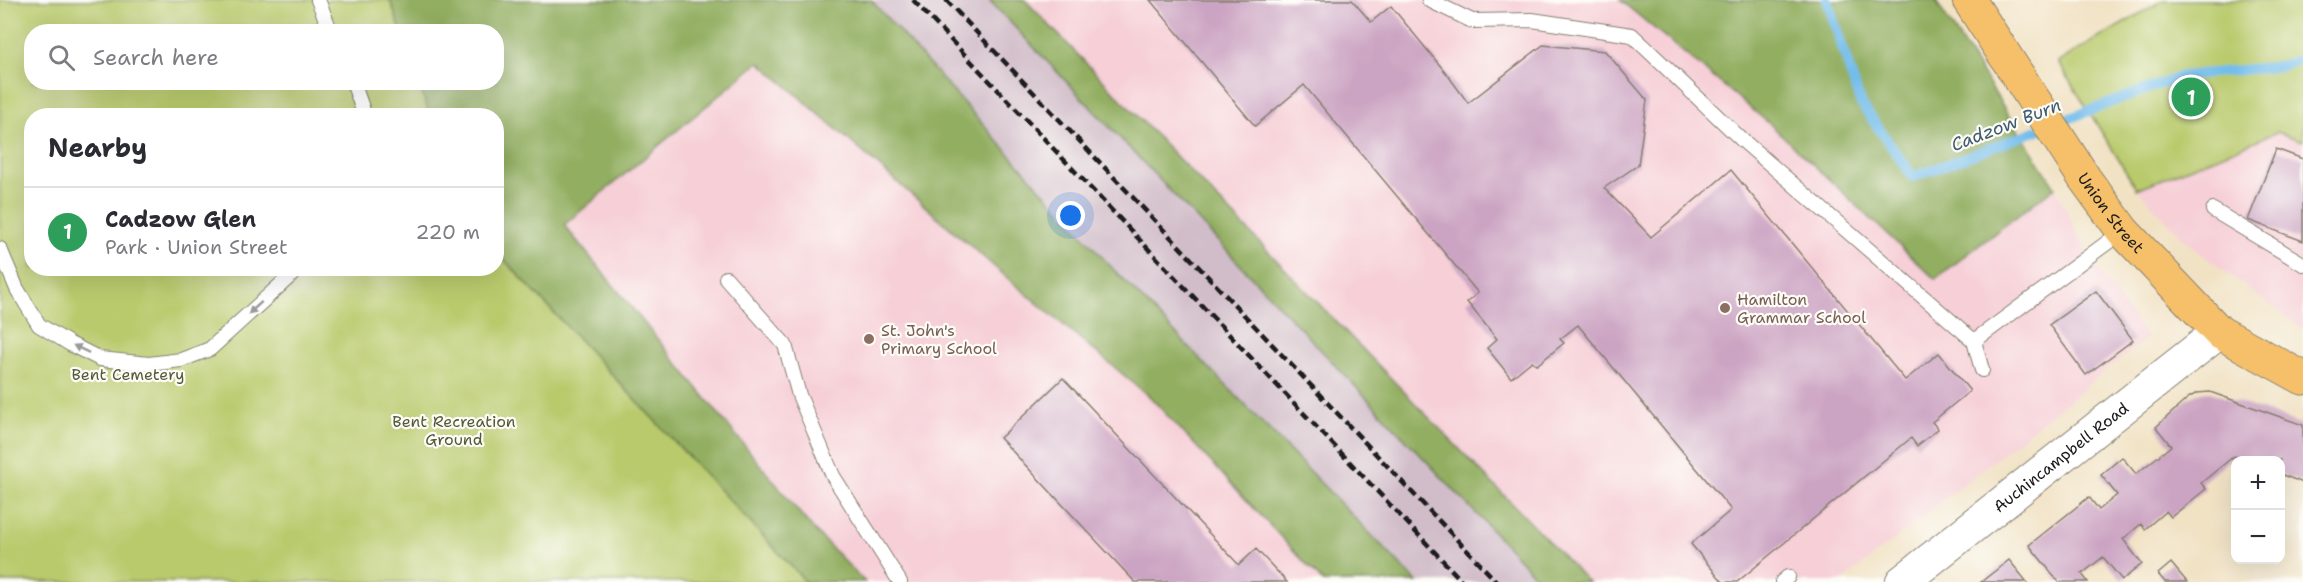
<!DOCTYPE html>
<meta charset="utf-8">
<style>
body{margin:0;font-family:"Shantell Sans",sans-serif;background:#f7f7f7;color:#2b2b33}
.controls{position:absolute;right:18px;bottom:18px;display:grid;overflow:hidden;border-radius:12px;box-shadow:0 6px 24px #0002}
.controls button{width:54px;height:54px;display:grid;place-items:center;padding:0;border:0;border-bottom:2px solid #e1e1e2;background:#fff;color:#2b2b33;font:30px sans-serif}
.you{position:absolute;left:1071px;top:216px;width:21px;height:21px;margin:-15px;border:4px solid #fff;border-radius:50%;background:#1a73e8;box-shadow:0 0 0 9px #1a73e833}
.badge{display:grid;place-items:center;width:39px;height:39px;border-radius:50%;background:#d1495b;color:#fff;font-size:20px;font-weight:700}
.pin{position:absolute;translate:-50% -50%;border:3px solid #fff;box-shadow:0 2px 6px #0006}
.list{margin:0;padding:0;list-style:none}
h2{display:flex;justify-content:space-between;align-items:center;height:78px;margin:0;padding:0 24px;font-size:26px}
h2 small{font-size:20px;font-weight:400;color:#7c7c81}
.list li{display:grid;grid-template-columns:39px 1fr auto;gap:18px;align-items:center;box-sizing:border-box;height:90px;padding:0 24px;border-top:2px solid #e1e1e2}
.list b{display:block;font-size:22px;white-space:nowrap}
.list p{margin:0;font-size:20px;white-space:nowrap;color:#7c7c81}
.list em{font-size:20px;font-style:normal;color:#7c7c81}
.icon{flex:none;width:33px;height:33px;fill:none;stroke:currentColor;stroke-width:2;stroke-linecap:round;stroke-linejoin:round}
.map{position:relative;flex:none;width:2303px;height:582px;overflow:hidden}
.search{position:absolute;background:#fff;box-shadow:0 6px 24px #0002;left:24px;top:24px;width:480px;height:66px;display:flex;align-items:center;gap:15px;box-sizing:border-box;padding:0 21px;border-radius:24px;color:#7c7c81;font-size:22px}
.panel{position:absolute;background:#fff;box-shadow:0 6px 24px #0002;left:24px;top:108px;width:480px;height:168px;border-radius:24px}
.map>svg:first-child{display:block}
.built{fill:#f6cfd7}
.industrial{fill:#d1bdc9}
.green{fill:#b9ca6d;stroke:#6a7344;stroke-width:1.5}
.forest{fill:#92ae60;stroke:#57653e;stroke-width:1.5}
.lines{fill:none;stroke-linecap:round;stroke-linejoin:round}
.stream{stroke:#73bdec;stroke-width:10}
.building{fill:#cca4c3}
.service-casing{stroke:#867f70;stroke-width:16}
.tertiary-casing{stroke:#867f70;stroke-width:35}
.primary-casing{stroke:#867f70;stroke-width:35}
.service{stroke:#fff;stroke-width:14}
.tertiary{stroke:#fff;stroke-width:33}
.primary{stroke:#f6c06b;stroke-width:33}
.rail{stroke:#1c1c1c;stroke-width:4.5;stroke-dasharray:9 4.5;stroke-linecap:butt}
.oneway{fill:#999}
.education-dot{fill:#8d6e63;stroke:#fdfcf7;stroke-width:2}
.labels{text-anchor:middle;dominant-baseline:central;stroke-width:4.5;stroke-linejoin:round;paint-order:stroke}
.street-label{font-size:16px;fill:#1c1c1c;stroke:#fdfcf7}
.education-label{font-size:16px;fill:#785e54;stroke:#fdfcf7;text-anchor:start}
.park-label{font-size:16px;fill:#535938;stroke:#fdfcf7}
.water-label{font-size:18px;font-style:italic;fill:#3f5c6f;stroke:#fdfcf7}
</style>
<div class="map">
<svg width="2303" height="582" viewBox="0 0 2303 582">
<rect width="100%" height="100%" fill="#fdfcf7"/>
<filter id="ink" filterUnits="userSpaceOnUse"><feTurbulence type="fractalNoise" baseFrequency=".0167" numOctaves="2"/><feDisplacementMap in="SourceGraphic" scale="12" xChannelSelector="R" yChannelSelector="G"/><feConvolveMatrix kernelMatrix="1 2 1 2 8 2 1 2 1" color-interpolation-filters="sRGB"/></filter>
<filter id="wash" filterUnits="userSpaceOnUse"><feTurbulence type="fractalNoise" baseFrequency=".008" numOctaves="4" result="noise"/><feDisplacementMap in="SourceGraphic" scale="24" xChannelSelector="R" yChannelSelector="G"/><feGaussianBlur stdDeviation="1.35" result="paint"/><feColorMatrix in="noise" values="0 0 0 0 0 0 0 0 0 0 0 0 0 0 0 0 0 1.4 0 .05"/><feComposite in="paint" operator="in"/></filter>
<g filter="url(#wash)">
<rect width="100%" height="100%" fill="#f1e2c4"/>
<path class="built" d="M1025,0H1620L1771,125L1935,279L2055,187L2088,255L2147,338L1841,582H1588Z
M759,62L1012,282L1150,397L1323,582H865L812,528L564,225Z
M2277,132L2303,141V329L2192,247L2137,189Z"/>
<path class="industrial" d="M871,0H989L1541,582H1417L1113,269Z"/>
<path class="green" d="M0,0H390L401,31L32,32V82L418,83L430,115L32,116V268H496L497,252L806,582H0Z
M2163,0H2303V141L2277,132L2137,189L2058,62Z"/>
<path class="forest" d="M390,0H871L1113,269L1417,582H1323L1150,397L1012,282L759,62L564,225L812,528L865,582H806L497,252L496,116L430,115L418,83L496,82V32L401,31Z
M989,0H1025L1588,582H1541Z
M1620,0H1935L2055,187L1935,279L1771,125Z"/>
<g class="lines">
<path class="stream" d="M1827,0L1860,102L1913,177L2182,76L2281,66L2303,59"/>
</g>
<g id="blocks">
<path class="building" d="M1150,0H1352L1371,22L1391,6L1447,74L1468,103L1543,45L1605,51L1647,100L1638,165L1604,188L1651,237L1731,170L1905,380L1939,353L1970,391L1932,422L1938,429L1917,446L1911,438L1737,582H1723L1691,544L1731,510L1578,325L1560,339L1564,343L1537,365L1532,361L1511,378L1487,348L1497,339L1467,302L1478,293L1304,85L1255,126Z
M2276,149L2303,159V241L2248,220Z
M2096,291L2133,340L2086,375L2049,325Z
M1063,378L1239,565L1256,549L1287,582H1135L1000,438Z
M2210,392L2303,425V483L2280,474V460H2245L2234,456L2201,483L2206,489L2171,517L2166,511L2145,529L2141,524L2123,539L2142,564L2122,580L2103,557L2082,574L2088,582H2059L2029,545L2089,497L2099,510L2117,495L2101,475L2122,457L2136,474L2171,446L2156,427L2188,398L2197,393Z
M2009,560L2027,582H1981Z
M2171,563L2187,582H2165L2158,574Z"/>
</g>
</g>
<g filter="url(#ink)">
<use href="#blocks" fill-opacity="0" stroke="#867f70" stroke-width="1.5"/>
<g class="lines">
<defs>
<path id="service" d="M318,0L331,32
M1429,0L1472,21L1532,20L1632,35L1741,139L1974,341
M353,82L365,116
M2213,210L2303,264
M0,249L17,289L39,325L70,344L100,359L149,364L181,360L210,349L299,268
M726,278L785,345L799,395L833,476L900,582
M1982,370L1974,341L2123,231
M1782,582L1788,577"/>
<g id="tertiary">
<path id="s1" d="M1902,582L2219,332"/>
</g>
<g id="primary">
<path id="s2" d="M1969,0L2085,179L2123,231L2219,332L2303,378"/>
</g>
</defs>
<use href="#service" class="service-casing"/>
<use href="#tertiary" class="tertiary-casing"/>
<use href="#primary" class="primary-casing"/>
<use href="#service" class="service"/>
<use href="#tertiary" class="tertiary"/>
<use href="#primary" class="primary"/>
<path class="rail" d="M913,0L1463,582
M946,0L1497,582"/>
</g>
<defs><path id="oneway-solid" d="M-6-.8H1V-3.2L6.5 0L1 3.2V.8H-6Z" transform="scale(1.5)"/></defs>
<g class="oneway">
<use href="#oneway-solid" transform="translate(255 308) rotate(138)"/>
<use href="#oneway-solid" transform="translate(81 349) rotate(-154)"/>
</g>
</g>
<g class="education-dot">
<circle cx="1725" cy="308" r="6"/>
<circle cx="869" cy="339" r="6"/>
</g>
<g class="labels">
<g class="street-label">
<text stroke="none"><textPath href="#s2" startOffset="256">Union Street</textPath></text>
<text stroke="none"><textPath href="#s1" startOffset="202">Auchincampbell Road</textPath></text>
</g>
<g class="education-label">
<text x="1737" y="299">Hamilton<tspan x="1737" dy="18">Grammar School</tspan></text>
<text x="881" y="330">St. John's<tspan x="881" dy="18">Primary School</tspan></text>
</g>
<g class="park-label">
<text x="128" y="374">Bent Cemetery</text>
<text x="454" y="421">Bent Recreation<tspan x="454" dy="18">Ground</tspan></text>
</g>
<g class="water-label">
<text transform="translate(2006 125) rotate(-21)">Cadzow Burn</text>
</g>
</g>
</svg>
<div class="controls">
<button>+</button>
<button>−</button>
</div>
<div class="you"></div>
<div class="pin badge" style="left:2191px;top:97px;background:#2e9e5b">1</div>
<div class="search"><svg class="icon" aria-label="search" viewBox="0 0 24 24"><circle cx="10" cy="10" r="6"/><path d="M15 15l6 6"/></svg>Search here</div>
<section class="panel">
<h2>Nearby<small></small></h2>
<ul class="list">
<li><span class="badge" style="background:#2e9e5b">1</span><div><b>Cadzow Glen</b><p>Park · Union Street</p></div><em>220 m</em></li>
</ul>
</section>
</div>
